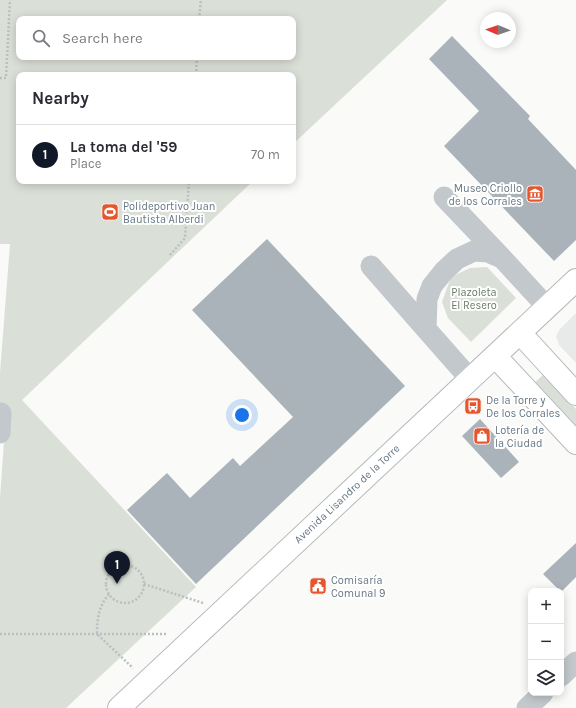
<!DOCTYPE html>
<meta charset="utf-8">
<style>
body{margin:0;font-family:Karla,sans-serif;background:#f7f7f7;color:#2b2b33}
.controls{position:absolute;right:12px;bottom:12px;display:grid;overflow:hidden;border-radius:8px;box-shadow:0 2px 10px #0003}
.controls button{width:36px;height:36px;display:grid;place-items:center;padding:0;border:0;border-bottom:1px solid #e1e1e2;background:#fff;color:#2b2b33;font:20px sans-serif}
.compass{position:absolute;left:480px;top:12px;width:36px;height:36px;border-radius:50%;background:#fff;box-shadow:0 2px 10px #0003;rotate:272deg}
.you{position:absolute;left:242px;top:415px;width:14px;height:14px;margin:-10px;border:3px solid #fff;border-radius:50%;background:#1a73e8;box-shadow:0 0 0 6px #1a73e833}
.badge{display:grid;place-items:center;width:26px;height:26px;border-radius:50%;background:#111827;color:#fff;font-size:13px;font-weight:700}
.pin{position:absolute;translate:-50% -33px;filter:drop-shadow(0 1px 2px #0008)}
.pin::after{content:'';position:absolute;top:21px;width:14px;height:12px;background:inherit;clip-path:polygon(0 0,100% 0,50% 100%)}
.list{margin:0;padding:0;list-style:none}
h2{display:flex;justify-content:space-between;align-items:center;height:52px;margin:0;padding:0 16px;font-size:17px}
h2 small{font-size:13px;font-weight:400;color:#7c7c81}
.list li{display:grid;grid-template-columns:26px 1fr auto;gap:12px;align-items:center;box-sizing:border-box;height:60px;padding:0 16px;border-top:1px solid #e1e1e2}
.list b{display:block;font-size:15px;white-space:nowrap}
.list p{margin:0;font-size:13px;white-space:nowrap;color:#7c7c81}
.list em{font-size:13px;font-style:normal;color:#7c7c81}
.icon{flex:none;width:22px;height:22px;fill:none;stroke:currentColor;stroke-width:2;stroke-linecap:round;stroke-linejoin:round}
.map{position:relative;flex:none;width:576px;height:708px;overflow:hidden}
.search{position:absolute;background:#fff;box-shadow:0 2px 10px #0003;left:16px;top:16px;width:280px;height:44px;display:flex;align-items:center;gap:10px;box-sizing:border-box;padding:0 14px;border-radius:8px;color:#7c7c81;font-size:15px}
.panel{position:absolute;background:#fff;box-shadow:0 2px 10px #0003;left:16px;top:72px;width:280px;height:112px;border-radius:8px}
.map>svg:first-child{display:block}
.built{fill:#e8e9e9}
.green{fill:#dadfd7;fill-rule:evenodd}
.building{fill:#aab3b9}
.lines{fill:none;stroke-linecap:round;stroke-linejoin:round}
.major-casing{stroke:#b5babe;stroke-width:24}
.path{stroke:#bbbfc2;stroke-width:2.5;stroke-dasharray:2 2;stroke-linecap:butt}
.minor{stroke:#c3c8cc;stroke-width:21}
.major{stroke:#fff;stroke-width:22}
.labels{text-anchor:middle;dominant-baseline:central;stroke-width:4;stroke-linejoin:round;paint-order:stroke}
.poi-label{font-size:11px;fill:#657683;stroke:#fff;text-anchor:start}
.park-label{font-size:11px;fill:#687a64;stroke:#fff}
.street-label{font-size:11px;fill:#657683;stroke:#fff}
</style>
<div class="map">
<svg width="576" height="708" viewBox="0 0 576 708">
<rect width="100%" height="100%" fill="#fafaf8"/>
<path class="built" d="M576,313V363L559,345L556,336L560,329Z"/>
<path class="green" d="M0,0H447L293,144V75H19V181H253L22,400L196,587L66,708H0V498L6,413H0V373L10,244H0ZM19,19H293V57H19Z
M487,267L516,298L471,342L448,318L442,302L451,277L470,268Z
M544,374L576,409V431L533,384Z"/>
<path class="building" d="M452,36L530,116L528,119L576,170V240L554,261L444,146L479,111L429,59Z
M267,239L405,386L196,584L127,510L167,473L190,498L233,458L240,466L293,417L192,310Z
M480,419L519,462L501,478L462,436Z
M576,543V577L561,592L543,574Z"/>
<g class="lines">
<defs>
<path id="major" d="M520,333L576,394
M495,356L576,443
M119,708L576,280"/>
</defs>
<use href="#major" class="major-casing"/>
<path class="path" d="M199,19L201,0
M196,75L197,57
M0,78H6L10,0
M170,255L185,238L189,181
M106 584a19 19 0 1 1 38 0a19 19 0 1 1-38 0Z
M144,584L203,603
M109,594C99,606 97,618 97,634L133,668
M0,634H167"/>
<path class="minor" d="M444,197L502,258
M371,266L426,329
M470,379L426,329L427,299L432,286L444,271L457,259L474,251L488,252L502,258L547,307
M0,433L1,413
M561,676L576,662
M527,708L543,693"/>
<use href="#major" class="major"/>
</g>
<defs>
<symbol id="museum-square" viewBox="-11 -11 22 22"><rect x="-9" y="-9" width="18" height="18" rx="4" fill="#e4572e" stroke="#fff"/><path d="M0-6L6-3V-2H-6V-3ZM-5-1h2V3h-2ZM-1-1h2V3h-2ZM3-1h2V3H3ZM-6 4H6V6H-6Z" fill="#fff"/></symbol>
<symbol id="stadium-square" viewBox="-11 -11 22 22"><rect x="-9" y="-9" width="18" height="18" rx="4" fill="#e4572e" stroke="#fff"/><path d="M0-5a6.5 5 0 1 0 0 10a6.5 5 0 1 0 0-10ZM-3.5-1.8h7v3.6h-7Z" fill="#fff"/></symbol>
<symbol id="bus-square" viewBox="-11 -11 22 22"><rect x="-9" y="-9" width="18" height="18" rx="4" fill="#e4572e" stroke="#fff"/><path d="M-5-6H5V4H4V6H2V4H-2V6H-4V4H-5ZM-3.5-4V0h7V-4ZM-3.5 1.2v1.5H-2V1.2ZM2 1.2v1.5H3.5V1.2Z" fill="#fff"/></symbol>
<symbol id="shop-square" viewBox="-11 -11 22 22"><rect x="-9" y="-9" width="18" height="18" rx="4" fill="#e4572e" stroke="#fff"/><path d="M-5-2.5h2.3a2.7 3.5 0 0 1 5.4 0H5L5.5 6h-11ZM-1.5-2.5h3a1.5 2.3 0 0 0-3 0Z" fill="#fff"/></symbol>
<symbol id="civic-square" viewBox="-11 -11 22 22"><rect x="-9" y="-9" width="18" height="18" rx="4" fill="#e4572e" stroke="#fff"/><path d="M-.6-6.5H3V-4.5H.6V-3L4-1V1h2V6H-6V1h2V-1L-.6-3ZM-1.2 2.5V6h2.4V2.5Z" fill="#fff"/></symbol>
</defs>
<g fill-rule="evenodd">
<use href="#museum-square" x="525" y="184" width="20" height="20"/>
<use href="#stadium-square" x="100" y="202" width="20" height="20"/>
<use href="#bus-square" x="463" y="396" width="20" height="20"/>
<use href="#shop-square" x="472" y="426" width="20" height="20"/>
<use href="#civic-square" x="308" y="576" width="20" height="20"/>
</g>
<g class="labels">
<g class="poi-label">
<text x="522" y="188" text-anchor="end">Museo Criollo<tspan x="522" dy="13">de los Corrales</tspan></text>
<text x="123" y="206">Polideportivo Juan<tspan x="123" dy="13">Bautista Alberdi</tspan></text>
<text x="486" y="400">De la Torre y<tspan x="486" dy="13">De los Corrales</tspan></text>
<text x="495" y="430">Lotería de<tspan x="495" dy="13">la Ciudad</tspan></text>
<text x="331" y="580">Comisaría<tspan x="331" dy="13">Comunal 9</tspan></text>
</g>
<g class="park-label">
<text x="474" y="292">Plazoleta<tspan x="474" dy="13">El Resero</tspan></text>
</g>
<g class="street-label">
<text transform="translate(347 494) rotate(-43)">Avenida Lisandro de la Torre</text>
</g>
</g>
</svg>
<div class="controls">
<button>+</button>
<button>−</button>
<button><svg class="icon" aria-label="layers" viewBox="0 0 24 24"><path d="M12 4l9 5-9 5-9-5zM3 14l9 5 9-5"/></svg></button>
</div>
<svg class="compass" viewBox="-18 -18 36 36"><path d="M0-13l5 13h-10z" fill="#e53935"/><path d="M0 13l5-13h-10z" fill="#7c7c81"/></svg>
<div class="you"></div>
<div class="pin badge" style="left:117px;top:584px">1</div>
<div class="search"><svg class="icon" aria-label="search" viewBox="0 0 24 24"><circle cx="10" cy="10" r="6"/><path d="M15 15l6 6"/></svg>Search here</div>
<section class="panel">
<h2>Nearby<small></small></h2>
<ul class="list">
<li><span class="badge">1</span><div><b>La toma del '59</b><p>Place</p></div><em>70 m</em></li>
</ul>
</section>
</div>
